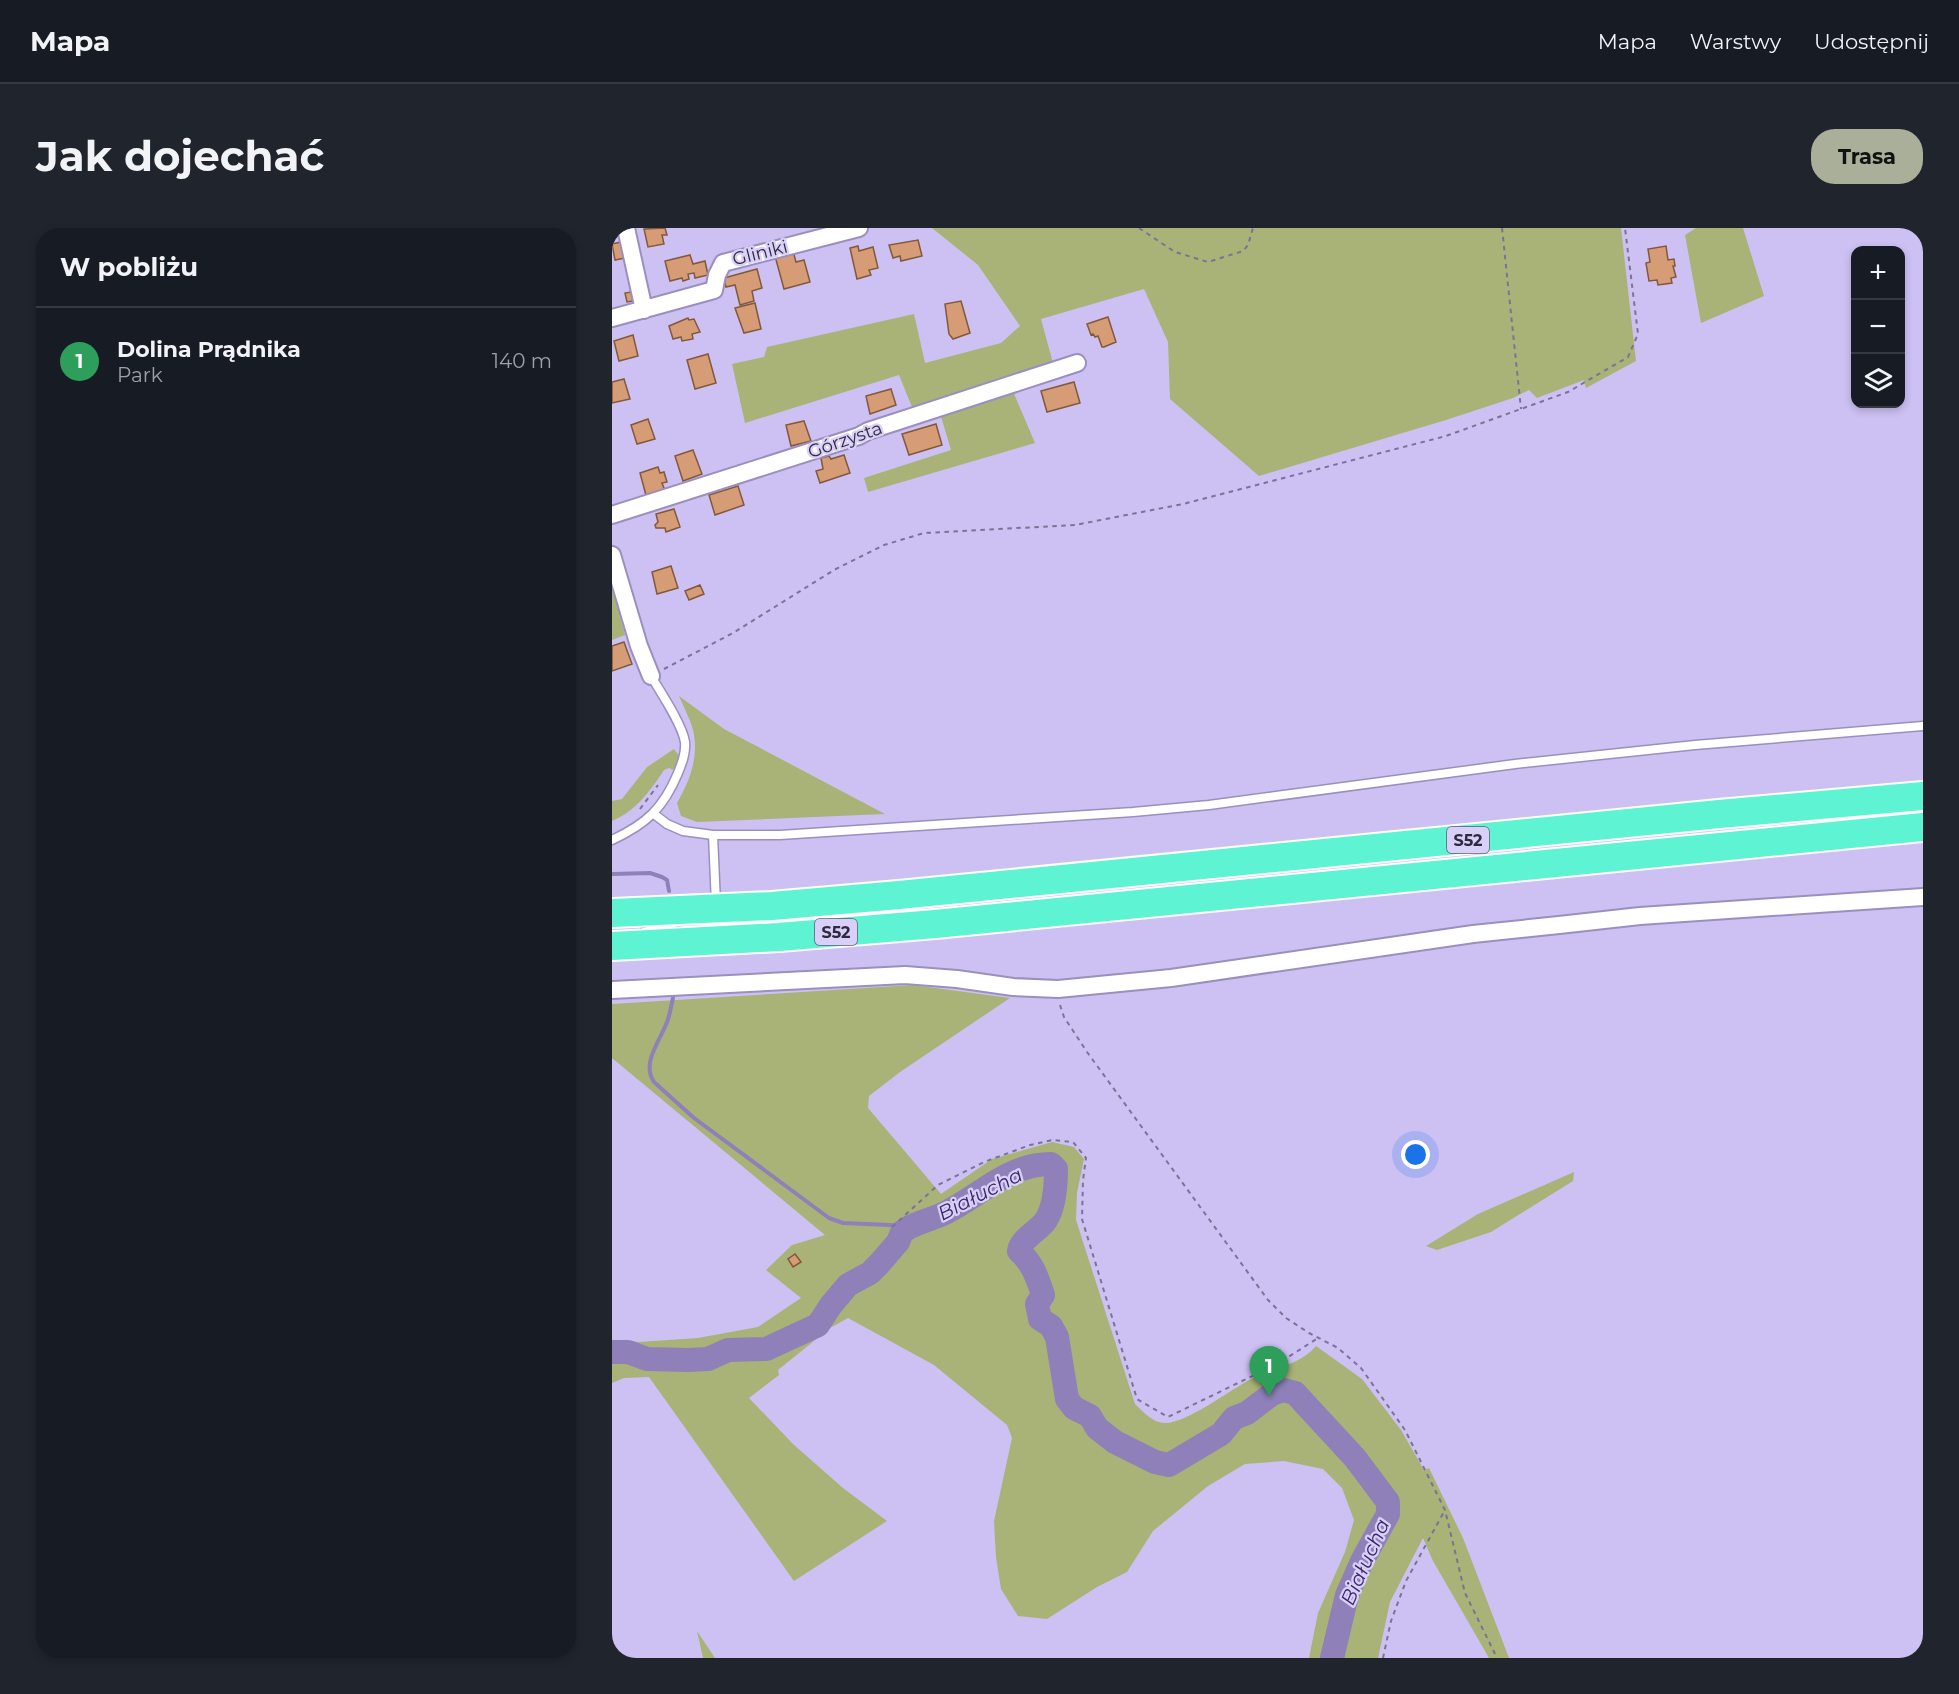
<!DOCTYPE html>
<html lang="pl">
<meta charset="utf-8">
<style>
body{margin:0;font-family:Montserrat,sans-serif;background:#20242c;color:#f1f3f6}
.controls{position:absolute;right:18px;top:18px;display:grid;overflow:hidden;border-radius:12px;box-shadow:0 3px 9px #0003}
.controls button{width:54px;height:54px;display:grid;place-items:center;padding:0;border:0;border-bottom:2px solid #363941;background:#171b24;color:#f1f3f6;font:30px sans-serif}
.you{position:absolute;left:804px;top:927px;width:21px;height:21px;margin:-15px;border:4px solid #fff;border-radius:50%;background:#1a73e8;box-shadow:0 0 0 9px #1a73e833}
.badge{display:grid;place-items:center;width:39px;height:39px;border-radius:50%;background:#aaaf9a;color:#fff;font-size:20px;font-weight:700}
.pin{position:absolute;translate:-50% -50px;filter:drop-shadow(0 2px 3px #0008)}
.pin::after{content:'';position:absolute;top:32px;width:21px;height:18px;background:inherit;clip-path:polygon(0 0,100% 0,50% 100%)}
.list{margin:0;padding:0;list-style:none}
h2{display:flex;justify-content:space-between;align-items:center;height:78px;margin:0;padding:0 24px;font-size:26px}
h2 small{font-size:20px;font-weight:400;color:#9ea1a6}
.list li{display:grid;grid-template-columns:39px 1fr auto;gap:18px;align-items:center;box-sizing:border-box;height:108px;padding:0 24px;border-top:2px solid #363941}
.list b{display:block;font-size:22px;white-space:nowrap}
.list p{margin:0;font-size:20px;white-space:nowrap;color:#9ea1a6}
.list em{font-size:20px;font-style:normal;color:#9ea1a6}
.icon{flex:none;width:33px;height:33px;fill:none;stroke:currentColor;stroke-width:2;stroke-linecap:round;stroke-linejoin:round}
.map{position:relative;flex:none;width:1311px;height:1430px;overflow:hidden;border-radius:24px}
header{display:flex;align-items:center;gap:36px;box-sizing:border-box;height:84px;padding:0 30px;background:#171b24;border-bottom:2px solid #363941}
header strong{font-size:28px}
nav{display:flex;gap:33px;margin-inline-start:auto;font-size:21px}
.intro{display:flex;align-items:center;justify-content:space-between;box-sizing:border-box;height:144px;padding:0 36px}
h1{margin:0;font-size:42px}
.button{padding:15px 27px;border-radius:24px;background:#aaaf9a;color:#111;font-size:21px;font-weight:700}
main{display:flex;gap:36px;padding:0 36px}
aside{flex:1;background:#171b24;border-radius:24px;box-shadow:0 3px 9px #0003}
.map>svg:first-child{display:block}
.green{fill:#a9b277}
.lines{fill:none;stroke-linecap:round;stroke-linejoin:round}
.stream{stroke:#8f80ba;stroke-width:4}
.river{stroke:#8f80ba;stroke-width:24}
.building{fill:#d69c75;stroke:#82583a;stroke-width:1.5}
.service-casing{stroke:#9a8fbf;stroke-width:11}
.minor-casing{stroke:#9a8fbf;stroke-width:20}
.motorway-casing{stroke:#fff;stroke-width:32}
.path{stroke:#7b7395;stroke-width:2;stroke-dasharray:4.5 4.5;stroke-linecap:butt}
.service{stroke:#fff;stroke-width:8}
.minor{stroke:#fff;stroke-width:16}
.motorway{stroke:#5ef3d2;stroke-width:28}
.labels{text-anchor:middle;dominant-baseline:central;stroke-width:4.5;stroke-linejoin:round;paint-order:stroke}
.shield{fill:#d9d0f9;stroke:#625c76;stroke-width:1.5}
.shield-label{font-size:16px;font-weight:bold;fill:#2f2a3e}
.street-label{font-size:18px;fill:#2f2a3e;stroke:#d9d0f9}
.water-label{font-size:20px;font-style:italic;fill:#3d256b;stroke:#d9d0f9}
</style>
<header>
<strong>Mapa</strong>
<nav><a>Mapa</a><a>Warstwy</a><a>Udostępnij</a></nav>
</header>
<div class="intro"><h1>Jak dojechać</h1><a class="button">Trasa</a></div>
<main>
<aside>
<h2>W pobliżu<small></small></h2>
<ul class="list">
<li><span class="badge" style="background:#2e9e5b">1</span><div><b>Dolina Prądnika</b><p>Park</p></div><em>140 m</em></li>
</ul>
</aside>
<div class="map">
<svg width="1311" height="1430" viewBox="0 0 1311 1430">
<rect width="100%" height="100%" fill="#cdc1f3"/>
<path class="green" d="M320,0H1009L1024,133L974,160L972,152L925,170L917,162L901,170L834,192L647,248L558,171L556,114L532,61L429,91L442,139L302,184L287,147L133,195L120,136L152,129L155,119L302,86L313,135L389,115L408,98L366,37Z
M1084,0H1131L1152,68L1089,95L1073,7Z
M400,161L423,215L256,264L252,250L339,222L328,185Z
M0,359L13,407L0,412Z
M67,468L112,501L273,586L85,594L69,588L65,575C77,554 86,532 82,507C80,494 72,480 67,468Z
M62,521L68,529L61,542L57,540L52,542C38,563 24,583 0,593V573L10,571L35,539Z
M301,757L398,770L288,844L257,868L256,880L329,966L380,931L440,914L462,919L472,931L465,965L464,992L523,1176C531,1184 541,1195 553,1195C575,1195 618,1162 639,1151C660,1140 689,1137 704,1118L750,1151L789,1202L812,1242L817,1240L851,1310L897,1430H877L821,1333L811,1310L778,1374L766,1430H697L706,1385L733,1324L742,1292L730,1260L711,1241L672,1233L633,1236L596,1258L541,1303L515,1344L485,1359L435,1391L406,1388L389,1361L384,1329L382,1293L400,1210L395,1197L322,1137L236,1090L218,1100L166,1142L167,1147L137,1170L181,1216L231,1260L275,1293L182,1353L37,1149L12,1150L0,1155V1112L27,1114L86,1110L146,1099L189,1070L154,1042L180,1017L213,1007L0,830V776Z
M962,944L961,953L879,1004L825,1022L814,1018L866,986Z
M85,1403L103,1430H91Z"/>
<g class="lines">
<path class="stream" d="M0,646L38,645L50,649L55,652L57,663
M61,770C59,778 58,787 55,794C48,813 29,835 42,854L82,890L217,990L231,995L300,998"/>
<path class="river" d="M0,1124H16L35,1131L76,1132L96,1131L116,1122L154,1121L206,1097L219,1077L236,1057L258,1045L267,1036L286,1014L290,1004L296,1000C308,993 322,991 335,984C370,966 397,936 439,936L444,941C444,957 443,978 434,992C427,1003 409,1010 407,1023C421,1036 425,1049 431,1067L425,1076L428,1091L439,1098L445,1109L455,1171L462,1180L478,1188L485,1200L503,1214L543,1234L557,1237L609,1206L622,1190L635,1185L660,1166L671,1162L683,1165L743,1230L776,1274V1286L750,1333L735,1367L720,1430"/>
</g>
<path class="building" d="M53,0L55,7H50L52,16L36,19L32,1Z
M306,12L310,28L289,33L288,28L281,30L277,17Z
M9,14L13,30L3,32L0,16Z
M246,18L247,23L261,19L266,40L257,42L259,47L245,51L238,20Z
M1054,18L1056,32L1062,31L1063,38H1061L1064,49L1059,50L1060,55L1046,57L1045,52L1037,53L1034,35L1038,34L1036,21Z
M181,23L184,34L192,32L198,54L172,61L163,28Z
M78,27L81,36L93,33L96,47L83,50L82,45L76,46L77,51L71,53L70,50L58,53L53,33Z
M145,41L150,60L140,63L142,73L128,77L123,57L114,59L112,50Z
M19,64L21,73L15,74L13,65Z
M349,73L358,105L341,111L337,106L333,76Z
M143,75L149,101L132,105L123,80Z
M496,89L504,114L492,119H490L486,108L483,109L481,106L479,107L475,96Z
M76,90L77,92L82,91L88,104L80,106L81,111L70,113L69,109L61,111L57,98Z
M21,107L26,128L7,133L2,113Z
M96,126L104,155L83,161L75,132Z
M12,151L18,171L0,175V154Z
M462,154L468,175L435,184L429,163Z
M279,161L284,177L258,186L254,168Z
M36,191L43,211L25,216L19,197Z
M192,193L199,213L179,218L174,197Z
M324,196L330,217L297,227L290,206Z
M81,222L90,246L71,253L63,228Z
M232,227L238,245L208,255L204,243L211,241L209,230L217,228L219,231Z
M46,239L48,245L52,244L55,254L50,255L54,265L35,271L28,245Z
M126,258L132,277L103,287L97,267Z
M62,281L68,299L54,304L53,300H44L43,297L46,294L44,286Z
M59,338L66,360L45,366L40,344Z
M88,357L92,366L77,372L73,363Z
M12,414L20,436L0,443V418Z
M183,1026L189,1034L181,1039L176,1031Z"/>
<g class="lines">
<defs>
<path id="service" d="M42,586L55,596L71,603L101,607H168L521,584L597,577L903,536L1083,517L1311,498
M101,607L104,676
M0,612C34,596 51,581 66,545C70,535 74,525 73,514C70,496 49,465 39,448
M32,704L69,693"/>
<path id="minor" d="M14,0L32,82
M0,90L102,62L105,47L111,35L247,0
M0,287L247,208L256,203L465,135
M0,327L27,418L39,448
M0,762L293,747L345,751L401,759L446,761L559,750L861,706L947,697L1028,688L1311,669"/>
<path id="motorway" d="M0,685L160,678L287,667L1107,586L1311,568
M0,718L167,709L323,696L1311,599"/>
</defs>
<use href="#service" class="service-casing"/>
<use href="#minor" class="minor-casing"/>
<use href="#motorway" class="motorway-casing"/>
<path class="path" d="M527,0L563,24L596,34L631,23L636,17L641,0
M890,0L909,181
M52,441L121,405L222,342L272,317L312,305L463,297L571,276L834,208L956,164L1016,129L1026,106L1013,0
M28,581L46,557
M448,777L452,789L475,824L656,1072L674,1090L697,1105L726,1120L749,1140L793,1202L833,1282L853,1365L885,1430
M280,999L326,957L372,934L418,917L440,912L461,914L474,930L471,952L470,991L525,1171L556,1189L667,1135L706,1110
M771,1430L779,1393L794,1353L833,1282"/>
<use href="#service" class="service"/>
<use href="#minor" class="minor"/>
<use href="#motorway" class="motorway"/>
</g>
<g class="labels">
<g class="shield">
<rect x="835" y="599" width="42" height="26" rx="4.5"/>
<rect x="203" y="691" width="42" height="26" rx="4.5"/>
</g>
<g class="shield-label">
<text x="856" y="612">S52</text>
<text x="224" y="704">S52</text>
</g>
<g class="street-label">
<text transform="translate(148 25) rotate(-14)">Gliniki</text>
<text transform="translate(233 212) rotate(-19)">Górzysta</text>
</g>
<g class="water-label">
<text transform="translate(368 966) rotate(-27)">Białucha</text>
<text transform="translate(753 1334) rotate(-66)">Białucha</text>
</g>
</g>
</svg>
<div class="controls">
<button>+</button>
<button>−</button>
<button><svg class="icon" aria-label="layers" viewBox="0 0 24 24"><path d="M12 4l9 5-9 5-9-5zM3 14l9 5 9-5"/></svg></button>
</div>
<div class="you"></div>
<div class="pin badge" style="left:657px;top:1168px;background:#2e9e5b">1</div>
</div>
</main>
